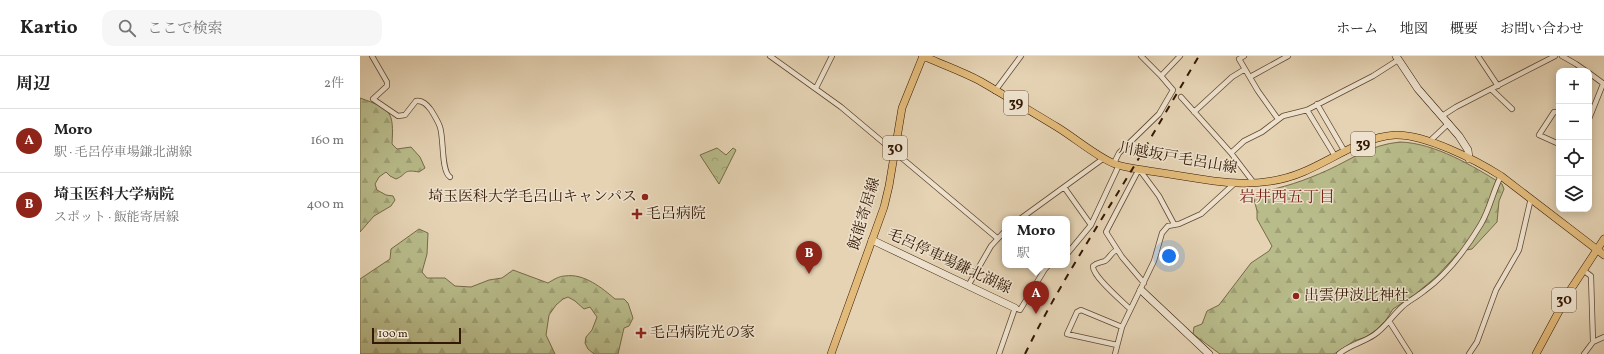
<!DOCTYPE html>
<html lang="ja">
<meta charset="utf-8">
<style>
body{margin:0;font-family:Vollkorn,"Noto Serif JP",serif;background:#f6f6f6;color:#222}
.controls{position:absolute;right:12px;top:12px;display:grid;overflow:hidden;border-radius:8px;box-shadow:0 2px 10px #0003}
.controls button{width:36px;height:36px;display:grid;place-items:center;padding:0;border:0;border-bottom:1px solid #e0e0e0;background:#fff;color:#222;font:20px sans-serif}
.scale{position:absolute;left:12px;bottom:10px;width:89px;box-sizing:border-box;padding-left:4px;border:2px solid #331804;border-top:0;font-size:11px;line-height:14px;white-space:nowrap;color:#331804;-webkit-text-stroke:3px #eee2ce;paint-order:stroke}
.you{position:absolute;left:809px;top:200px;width:14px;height:14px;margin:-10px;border:3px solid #fff;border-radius:50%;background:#1a73e8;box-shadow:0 0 0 6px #1a73e833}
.badge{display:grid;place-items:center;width:26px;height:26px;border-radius:50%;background:#8f2418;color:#fff;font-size:13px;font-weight:700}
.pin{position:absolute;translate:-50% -33px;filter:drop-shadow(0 1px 2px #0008)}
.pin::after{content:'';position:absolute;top:21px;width:14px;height:12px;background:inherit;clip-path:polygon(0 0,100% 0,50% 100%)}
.popup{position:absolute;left:642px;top:160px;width:68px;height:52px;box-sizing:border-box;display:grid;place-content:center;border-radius:8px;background:#fff;filter:drop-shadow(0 1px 3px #0005);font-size:13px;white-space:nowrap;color:#767676}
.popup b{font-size:15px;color:#222}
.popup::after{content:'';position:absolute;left:50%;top:100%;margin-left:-8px;border:8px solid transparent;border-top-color:#fff}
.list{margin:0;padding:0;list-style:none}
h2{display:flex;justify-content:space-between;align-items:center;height:52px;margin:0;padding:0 16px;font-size:17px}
h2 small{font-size:13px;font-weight:400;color:#767676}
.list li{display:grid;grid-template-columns:26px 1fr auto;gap:12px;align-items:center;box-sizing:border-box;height:64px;padding:0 16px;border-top:1px solid #e0e0e0}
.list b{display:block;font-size:15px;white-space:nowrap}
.list p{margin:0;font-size:13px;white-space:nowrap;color:#767676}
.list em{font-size:13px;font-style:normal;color:#767676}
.icon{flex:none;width:22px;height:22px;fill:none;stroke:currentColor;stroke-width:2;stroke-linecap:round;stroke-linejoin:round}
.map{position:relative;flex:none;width:1244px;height:298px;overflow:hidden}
header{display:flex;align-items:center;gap:24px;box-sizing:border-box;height:56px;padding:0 20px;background:#fff;border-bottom:1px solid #e0e0e0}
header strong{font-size:19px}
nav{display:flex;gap:22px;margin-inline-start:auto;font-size:14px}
.search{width:280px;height:36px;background:#f6f6f6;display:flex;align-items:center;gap:10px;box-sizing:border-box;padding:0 14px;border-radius:12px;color:#767676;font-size:15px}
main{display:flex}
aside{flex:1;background:#fff}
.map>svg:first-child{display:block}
.forest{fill:url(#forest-firs);stroke:#766a47}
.park{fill:url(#park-crowns);stroke:#766a47}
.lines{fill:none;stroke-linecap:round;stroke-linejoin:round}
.street-casing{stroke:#604730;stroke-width:6}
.secondary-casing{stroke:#331804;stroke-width:8}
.primary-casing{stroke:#331804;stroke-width:8}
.street{stroke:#eee2ce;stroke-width:4.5}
.secondary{stroke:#eee2ce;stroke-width:7}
.primary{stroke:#e2ba7a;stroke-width:7}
.rail{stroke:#331804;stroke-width:2;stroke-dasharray:7 7;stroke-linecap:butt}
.poi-dot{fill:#8f2418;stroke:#eee2ce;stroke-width:1.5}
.labels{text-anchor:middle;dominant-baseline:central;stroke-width:3;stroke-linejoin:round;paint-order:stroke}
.shield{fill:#eee2ce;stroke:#6b5541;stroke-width:1}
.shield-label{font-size:14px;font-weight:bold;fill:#331804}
.street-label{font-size:15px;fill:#331804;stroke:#eee2ce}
.poi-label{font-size:15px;fill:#331804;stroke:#eee2ce;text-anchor:start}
.neighbourhood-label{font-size:16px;fill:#7a1f14;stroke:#eee2ce}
</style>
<header>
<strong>Kartio</strong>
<div class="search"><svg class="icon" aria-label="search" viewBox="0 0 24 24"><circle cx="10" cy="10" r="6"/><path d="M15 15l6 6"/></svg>ここで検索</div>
<nav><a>ホーム</a><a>地図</a><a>概要</a><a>お問い合わせ</a></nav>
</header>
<main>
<aside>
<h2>周辺<small>2件</small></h2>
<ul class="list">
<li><span class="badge">A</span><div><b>Moro</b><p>駅 · 毛呂停車場鎌北湖線</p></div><em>160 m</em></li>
<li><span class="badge">B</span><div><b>埼玉医科大学病院</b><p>スポット · 飯能寄居線</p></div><em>400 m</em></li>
</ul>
</aside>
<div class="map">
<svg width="1244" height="298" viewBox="0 0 1244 298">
<defs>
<pattern id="forest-firs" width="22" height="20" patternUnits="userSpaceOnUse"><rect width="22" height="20" fill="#b8bb8a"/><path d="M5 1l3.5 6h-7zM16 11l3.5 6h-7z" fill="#9fa075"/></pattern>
<pattern id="park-crowns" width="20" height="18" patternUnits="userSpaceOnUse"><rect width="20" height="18" fill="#b8bb8a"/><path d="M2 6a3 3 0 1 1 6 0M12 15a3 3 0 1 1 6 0" fill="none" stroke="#9fa075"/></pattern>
</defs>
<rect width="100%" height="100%" fill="#e5d3b4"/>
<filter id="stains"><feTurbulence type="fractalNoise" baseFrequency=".005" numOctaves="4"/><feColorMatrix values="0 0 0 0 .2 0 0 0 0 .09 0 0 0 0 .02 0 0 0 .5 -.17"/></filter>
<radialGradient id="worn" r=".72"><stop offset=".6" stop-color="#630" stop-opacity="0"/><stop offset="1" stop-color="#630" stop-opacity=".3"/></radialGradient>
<path class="forest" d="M0,42C31,53 34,55 32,88L37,93L51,91L60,101L65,112L59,116C42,113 48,118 36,123L30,120L26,116L19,121L15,128L17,134L26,139L33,140L35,144L31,150L14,160L0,176Z
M1040,86C1075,87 1113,110 1142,128L1144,133L1139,145L1137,166L1112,193L1100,195L1076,221L1053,240L1033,253L1026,264L1016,274L1006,281L994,285L974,298H860L833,278L834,271L842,268L847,255L859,249L891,207L909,195L912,190L897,163V155L894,143L897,136C921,133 946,124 968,114C994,102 1010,89 1040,86Z
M59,173L68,177L67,198L62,216L67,222H85L95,230L111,231L129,224L142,222L153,214L188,227C193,224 199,220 205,220C224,217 242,232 255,243H264L268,247L273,262L269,270L264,272L258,298H234L228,293L225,287L226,281L232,274L237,261L230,251L224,253L215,245L208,241L203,243L196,249L189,259L186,279L195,298H0V223L30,203L31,193Z"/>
<path class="park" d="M357,92L366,99L373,92L376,94L359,128L340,99Z"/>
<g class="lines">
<defs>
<path id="street" d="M12,0L27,26V30L13,43L38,60L45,59L56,45C63,44 67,49 71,54C74,59 78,65 80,71C84,83 81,115 90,121
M410,0L481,51L637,182
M884,0L879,3L898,35L918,63
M1118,0L1138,30
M1202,0L1216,8L1226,15
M1229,17L1244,28
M801,20L820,0
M890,21L928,0
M456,32L472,0
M1131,33L1152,53
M635,35L661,0
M821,41L871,97L894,127
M957,48L985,96
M947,54L975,100
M834,56L872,21L885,13
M1199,56H1194L1179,79L1199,88
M1082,60L1096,51L1195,0
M1229,63L1243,28
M1070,85L1089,67
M871,97L884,85L902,76L923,60L947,54L1013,20L1038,4
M754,107L759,97L799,58L813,34L801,20L781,0
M704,131L731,169
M660,163L744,102
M757,194C751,196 750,202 745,205C740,207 737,206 733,210C732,220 762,245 770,253
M707,198L731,169L759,109
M1223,214L1231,220L1233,286
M784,227L762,201L746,176L779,113L799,140L814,168
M608,230L631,190L645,175
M1029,265L1050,298
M757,289L707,278L717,256L721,254L762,271
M639,298L655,252L660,254L685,213L689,209
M755,298L762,271L794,205L802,177L808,170L819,168L841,158L875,127
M979,298C989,289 1002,287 1014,279C1025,272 1032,260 1042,251C1048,245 1057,241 1064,235C1088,218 1106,193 1121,168C1130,153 1133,135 1141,120
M1109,298L1117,286L1136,234L1159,194L1171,142
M1224,298L1233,286L1244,281"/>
<path id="secondary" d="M1036,0L1058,33L1099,80L1108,94L1109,103
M512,184L655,252
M781,234L849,298"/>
<path id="primary" d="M562,2H568C586,10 603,16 620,25C646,40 672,56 697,71C715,82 737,101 755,108C766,112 778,113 789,115C810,118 832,122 854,125C883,129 915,128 943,116C972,104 1002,81 1035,79C1065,78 1116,104 1141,120L1244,199
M471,298L524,151L529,130L542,52L563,0
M1176,298L1211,233L1244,183"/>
</defs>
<use href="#street" class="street-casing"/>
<use href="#secondary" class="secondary-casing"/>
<use href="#primary" class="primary-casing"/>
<use href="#street" class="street"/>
<use href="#secondary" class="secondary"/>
<use href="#primary" class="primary"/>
<path class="rail" d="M665,298C696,234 736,173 773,112C795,75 817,37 839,0"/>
</g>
<g class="poi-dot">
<circle cx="285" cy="141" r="4"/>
<path d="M275 152h4v4h4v4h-4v4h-4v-4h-4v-4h4z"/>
<circle cx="936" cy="240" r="4"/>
<path d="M279 271h4v4h4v4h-4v4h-4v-4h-4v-4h4z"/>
</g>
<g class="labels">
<g class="shield">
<rect x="644" y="35" width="24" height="24" rx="3"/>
<rect x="991" y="76" width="24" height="24" rx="3"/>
<rect x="523" y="80" width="24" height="24" rx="3"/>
<rect x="1192" y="232" width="24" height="24" rx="3"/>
</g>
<g class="shield-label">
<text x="656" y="47">39</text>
<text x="1003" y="88">39</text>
<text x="535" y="92">30</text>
<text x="1204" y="244">30</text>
</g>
<g class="street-label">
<text transform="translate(818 103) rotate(10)">川越坂戸毛呂山線</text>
<text transform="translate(505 158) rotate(-73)">飯能寄居線</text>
<text transform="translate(589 206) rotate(25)">毛呂停車場鎌北湖線</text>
</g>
<g class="poi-label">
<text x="277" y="141" text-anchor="end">埼玉医科大学毛呂山キャンパス</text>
<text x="286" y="158">毛呂病院</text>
<text x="944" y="240">出雲伊波比神社</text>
<text x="290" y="277">毛呂病院光の家</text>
</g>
<g class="neighbourhood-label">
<text x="927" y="142">岩井西五丁目</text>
</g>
</g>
<rect width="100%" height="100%" filter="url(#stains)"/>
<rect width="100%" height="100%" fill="url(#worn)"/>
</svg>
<div class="controls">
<button>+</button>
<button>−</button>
<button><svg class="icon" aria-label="locate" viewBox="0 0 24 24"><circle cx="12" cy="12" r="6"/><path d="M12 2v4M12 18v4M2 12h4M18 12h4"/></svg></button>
<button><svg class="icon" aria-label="layers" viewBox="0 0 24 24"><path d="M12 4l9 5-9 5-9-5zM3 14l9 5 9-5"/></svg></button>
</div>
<div class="scale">100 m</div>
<div class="you"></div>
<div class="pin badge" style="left:676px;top:258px">A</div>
<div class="popup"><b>Moro</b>駅</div>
<div class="pin badge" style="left:449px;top:218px">B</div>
</div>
</main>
